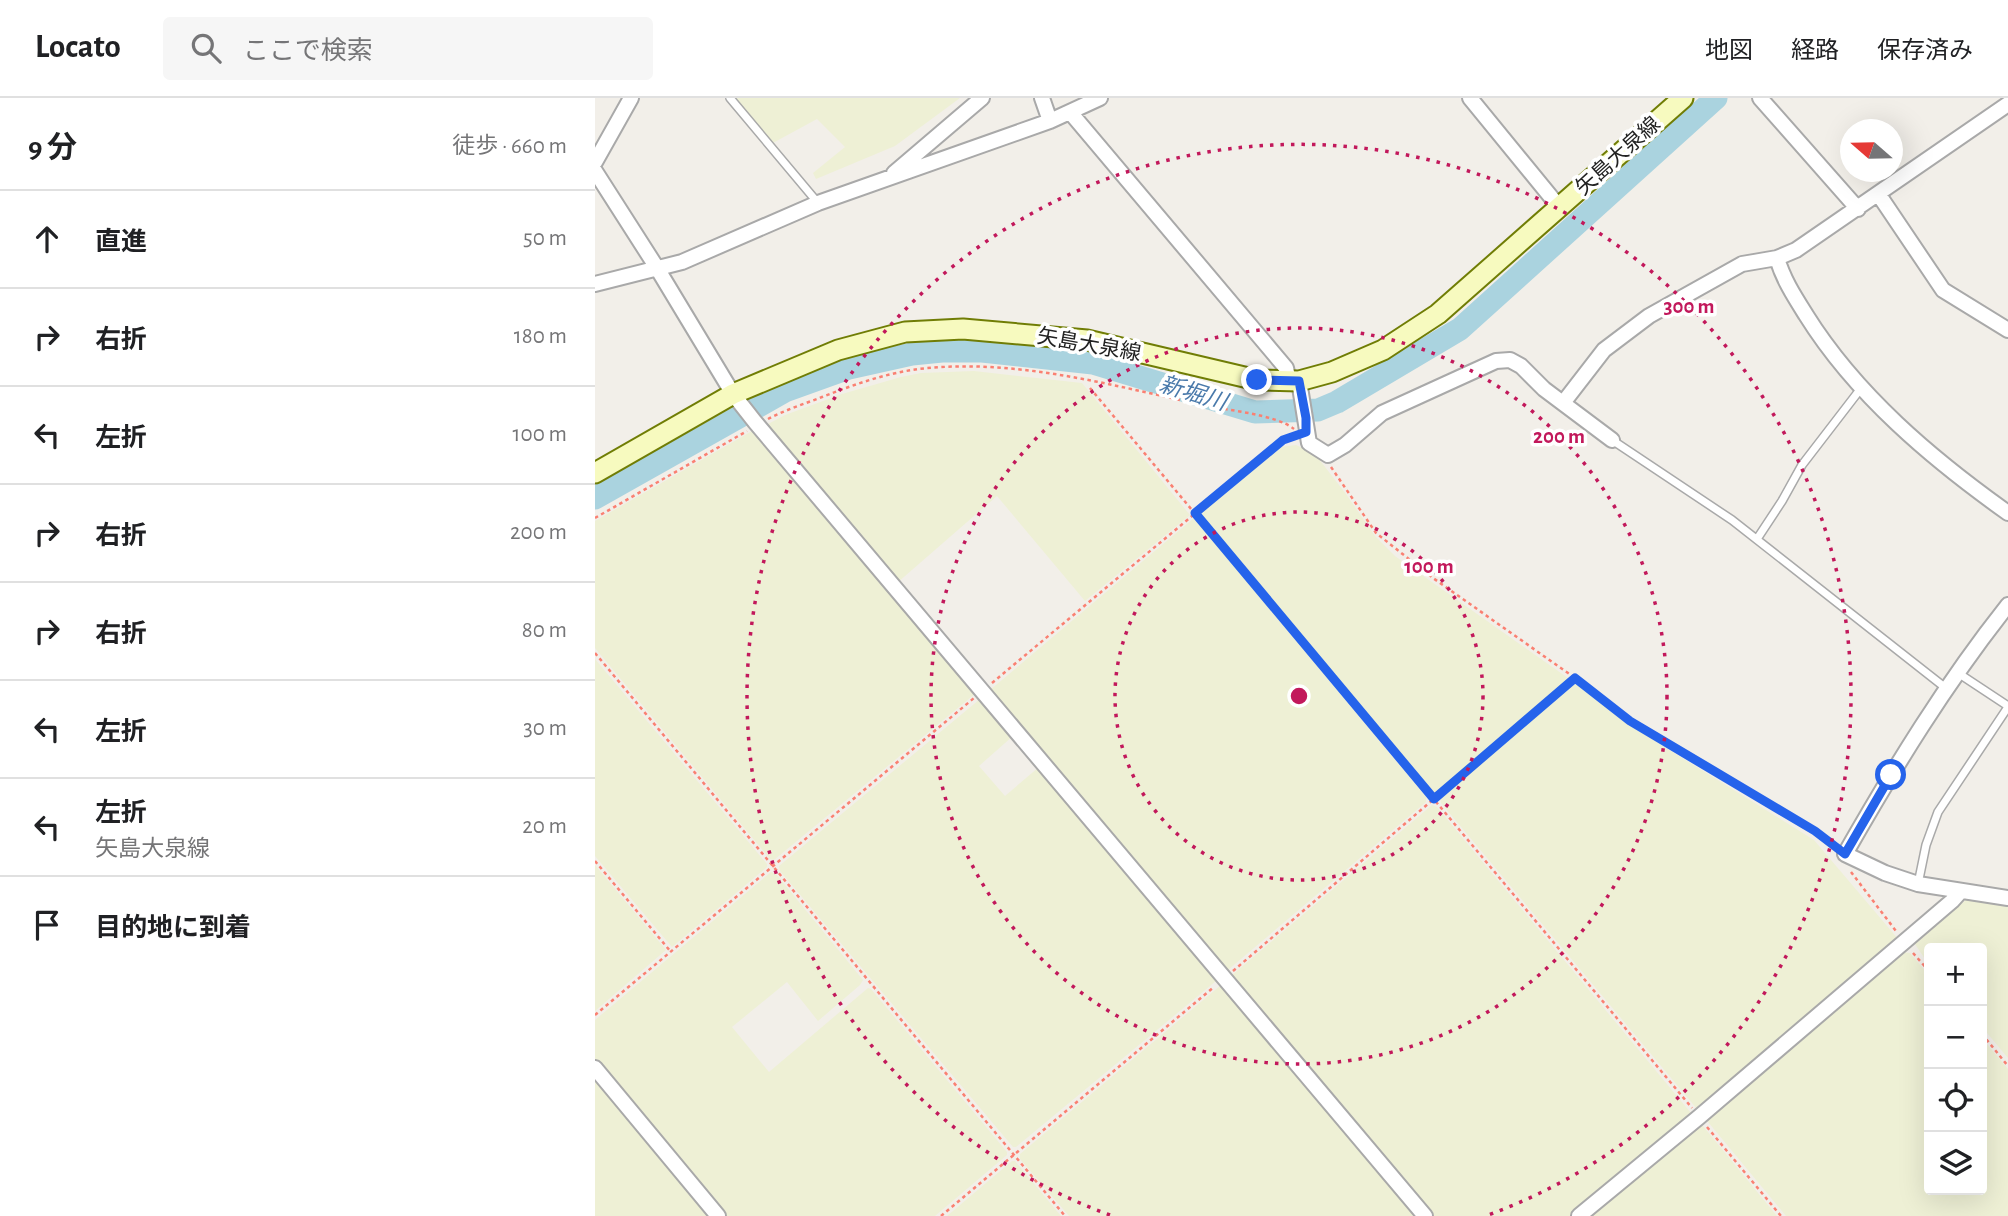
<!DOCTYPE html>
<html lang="ja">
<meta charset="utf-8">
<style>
body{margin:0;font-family:"Alegreya Sans","Noto Sans JP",sans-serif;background:#f6f6f6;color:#202124}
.controls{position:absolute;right:21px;bottom:21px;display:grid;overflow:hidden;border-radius:7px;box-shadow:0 7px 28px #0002}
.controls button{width:63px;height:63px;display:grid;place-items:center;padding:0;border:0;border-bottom:2px solid #e0e0e0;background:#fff;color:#202124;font:35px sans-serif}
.compass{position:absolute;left:1245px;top:21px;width:63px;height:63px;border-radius:50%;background:#fff;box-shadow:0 7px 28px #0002;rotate:290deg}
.stop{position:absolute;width:21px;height:21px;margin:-16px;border:5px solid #2563eb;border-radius:50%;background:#fff}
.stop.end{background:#2563eb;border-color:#fff;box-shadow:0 2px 7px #0008}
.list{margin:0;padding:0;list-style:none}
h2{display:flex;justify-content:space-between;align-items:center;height:91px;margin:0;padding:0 28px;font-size:30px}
h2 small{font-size:23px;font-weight:400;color:#757577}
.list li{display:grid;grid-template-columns:46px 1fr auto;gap:21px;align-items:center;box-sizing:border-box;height:98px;padding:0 28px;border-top:2px solid #e0e0e0}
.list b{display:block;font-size:26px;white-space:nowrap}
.list p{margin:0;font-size:23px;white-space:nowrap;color:#757577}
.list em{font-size:23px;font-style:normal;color:#757577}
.icon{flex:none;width:38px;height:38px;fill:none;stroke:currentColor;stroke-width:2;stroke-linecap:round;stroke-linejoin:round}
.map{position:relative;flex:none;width:1413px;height:1118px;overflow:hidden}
header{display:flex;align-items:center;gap:42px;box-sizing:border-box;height:98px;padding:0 35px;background:#fff;border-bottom:2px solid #e0e0e0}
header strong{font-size:33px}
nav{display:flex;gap:38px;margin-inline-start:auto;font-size:24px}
.search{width:490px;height:63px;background:#f6f6f6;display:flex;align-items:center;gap:18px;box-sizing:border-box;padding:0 24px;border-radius:7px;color:#757577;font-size:26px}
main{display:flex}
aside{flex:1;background:#fff}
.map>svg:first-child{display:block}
.farmland{fill:#eef0d5}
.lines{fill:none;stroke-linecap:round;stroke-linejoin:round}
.river{stroke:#aad3df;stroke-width:23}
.lane-casing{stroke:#a9a9a9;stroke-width:10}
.street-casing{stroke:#a9a9a9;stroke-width:18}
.secondary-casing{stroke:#707d05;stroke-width:23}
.path{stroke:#fa8072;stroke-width:2.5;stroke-dasharray:3.5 3.5;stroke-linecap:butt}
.lane{stroke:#fff;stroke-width:7}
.street{stroke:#fff;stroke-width:14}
.secondary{stroke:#f7fabf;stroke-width:19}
.route{stroke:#2563eb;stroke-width:9}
.ring{fill:none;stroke:#c2185b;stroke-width:3.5;stroke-dasharray:3.5 7}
.labels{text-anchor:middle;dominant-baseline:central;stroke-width:7;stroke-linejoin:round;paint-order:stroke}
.street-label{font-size:21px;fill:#222;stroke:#fff}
.water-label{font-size:23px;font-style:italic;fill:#4a7aab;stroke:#fff}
.centre{fill:#c2185b;stroke:#fff;stroke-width:3.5}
.ring-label{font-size:21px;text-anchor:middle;font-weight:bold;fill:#c2185b;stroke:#fff;stroke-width:7;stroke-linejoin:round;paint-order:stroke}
</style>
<header>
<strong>Locato</strong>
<div class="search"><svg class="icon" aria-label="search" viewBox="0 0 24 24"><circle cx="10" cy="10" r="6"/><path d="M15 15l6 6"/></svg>ここで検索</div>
<nav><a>地図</a><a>経路</a><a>保存済み</a></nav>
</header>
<main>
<aside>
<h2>9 分<small>徒歩 · 660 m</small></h2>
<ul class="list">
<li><svg class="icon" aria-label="ahead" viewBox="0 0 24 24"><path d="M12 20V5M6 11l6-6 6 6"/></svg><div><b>直進</b></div><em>50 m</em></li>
<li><svg class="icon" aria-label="right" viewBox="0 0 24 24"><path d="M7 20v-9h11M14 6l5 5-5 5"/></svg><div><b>右折</b></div><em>180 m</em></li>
<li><svg class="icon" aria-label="left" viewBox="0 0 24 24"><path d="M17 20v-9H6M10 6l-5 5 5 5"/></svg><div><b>左折</b></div><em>100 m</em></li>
<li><svg class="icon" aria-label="right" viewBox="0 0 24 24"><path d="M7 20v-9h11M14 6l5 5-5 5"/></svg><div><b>右折</b></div><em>200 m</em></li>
<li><svg class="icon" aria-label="right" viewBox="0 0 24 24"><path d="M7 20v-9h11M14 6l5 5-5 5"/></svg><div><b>右折</b></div><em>80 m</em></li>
<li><svg class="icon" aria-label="left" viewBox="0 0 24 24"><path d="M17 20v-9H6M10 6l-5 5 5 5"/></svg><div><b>左折</b></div><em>30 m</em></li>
<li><svg class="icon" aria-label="left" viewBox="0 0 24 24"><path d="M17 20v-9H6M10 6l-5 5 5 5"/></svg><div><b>左折</b><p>矢島大泉線</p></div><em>20 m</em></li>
<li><svg class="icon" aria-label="arrive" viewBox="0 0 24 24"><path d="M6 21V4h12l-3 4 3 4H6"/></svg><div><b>目的地に到着</b></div></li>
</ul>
</aside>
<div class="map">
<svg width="1413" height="1118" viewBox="0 0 1413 1118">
<rect width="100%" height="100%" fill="#f2efe9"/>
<path class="farmland" d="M138,0H365L300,48L221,81L218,75L250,49L222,21L176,46Z
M379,273L487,285L595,417L490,503L402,398L302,485L173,332V326L190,317L247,296L306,279L326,275Z
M157,333L170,341L381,595L179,762L175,761L0,550V423Z
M701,347L720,356L751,396L780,438L800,458L973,580L974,582L841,695L837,694L605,418L607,413L685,349Z
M599,420L831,699V704L633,872H629L395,592Z
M0,561L172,766V769L77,849L0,758Z
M978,586L984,587L1031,625L1219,742L1304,842L1107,1012L1102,1011L846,705L845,700Z
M385,601L418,638L384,668L410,698L444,669L621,878V883L421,1049H418L185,773L184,768Z
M837,707L842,709L1096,1015V1019L977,1118H835L636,878Z
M0,767L71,852L0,913Z
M176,774L181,776L268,882L265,887L223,923L192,884L137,929L174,974L273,890L276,891L412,1054V1057L340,1118H132L0,961V922Z
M1387,799L1413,808V960L1387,929V850H1334V867L1320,846L1373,800Z
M1307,854L1315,855L1334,877V1092H1387V940L1413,971V1118H1191L1113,1024L1114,1016Z
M626,887L630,888L823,1118H474L425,1061V1056Z
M0,978L117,1118H0Z
M1101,1027L1108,1028L1182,1118H992Z
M417,1063H420L466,1118H352Z"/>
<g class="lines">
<path class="river" d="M0,400L190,293L254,270L317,256L347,253H387L498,265L660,314L723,312L742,304L865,231L1121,0"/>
<defs>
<path id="lane" d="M135,0L223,105
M1017,342L1137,422L1352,591
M1162,441L1187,403L1207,367L1267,289
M1363,575L1413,608
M1323,786L1331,747L1343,714L1413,609"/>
<path id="street" d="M447,0L455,23
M875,0L965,110
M1165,0L1263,111
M475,14L691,270L694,283
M0,64L36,0
M0,73L62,170L138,296L160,324L830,1118
M299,75L387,0
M1284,97L1348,192L1413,232
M1182,160C1188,181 1199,198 1211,217C1261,297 1337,361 1413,415
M0,186L87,164L223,105L455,23L505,0
M704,283L714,345L733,357L750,347L787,315L901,263L915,262L926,268L949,291L1017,342
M968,305L1009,252L1054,218L1147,166L1182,160L1201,152L1413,6
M1413,507C1351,585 1299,670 1250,756L1290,775L1323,786L1413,800
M0,970L123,1118
M984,1118L1104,1019L1357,803L1366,793"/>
<path id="secondary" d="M0,375L138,296L243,252L310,234L368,231L492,242L662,282L704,283L737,274L788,252L843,216L1088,0"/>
</defs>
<use href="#lane" class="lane-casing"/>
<use href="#street" class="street-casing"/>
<use href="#secondary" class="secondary-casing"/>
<path class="path" d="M495,290L1097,1010
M173,321C190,312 209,306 227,299C258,287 291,275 324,271C418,260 512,286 603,306C628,312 681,316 699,331
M736,369L781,435L838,480L980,580L1018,611L1220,733L1240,749
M0,420L152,333
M0,555L470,1118
M397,585L688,342L701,337
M0,763L76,854
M1256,774L1301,833
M1318,855L1334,873
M638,873L980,580
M0,917L379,600
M1387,936L1413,968
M1112,1029L1186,1118
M346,1118L619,889"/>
<use href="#lane" class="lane"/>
<use href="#street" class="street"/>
<use href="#secondary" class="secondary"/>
</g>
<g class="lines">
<path class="route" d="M662,282L704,283L711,320V334L688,342L600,415L839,701L980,580L1035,623L1220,733L1250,756L1296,677"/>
</g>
<g class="ring">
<circle cx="704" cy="598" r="184"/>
<circle cx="704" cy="598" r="368"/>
<path d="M515 1117A552 552 0 1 1 893 1117"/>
</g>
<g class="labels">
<g class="street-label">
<text transform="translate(1023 58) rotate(-42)">矢島大泉線</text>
<text transform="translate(494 247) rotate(10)">矢島大泉線</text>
</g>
<g class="water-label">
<text transform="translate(598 296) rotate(17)">新堀川</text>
</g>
</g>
<circle cx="704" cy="598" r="10" class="centre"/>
<g class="ring-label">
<text x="1094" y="215">300 m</text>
<text x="964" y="345">200 m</text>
<text x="834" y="475">100 m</text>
</g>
</svg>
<div class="controls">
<button>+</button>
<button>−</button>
<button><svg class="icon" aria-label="locate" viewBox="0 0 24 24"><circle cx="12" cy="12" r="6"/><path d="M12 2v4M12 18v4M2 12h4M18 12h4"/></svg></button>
<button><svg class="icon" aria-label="layers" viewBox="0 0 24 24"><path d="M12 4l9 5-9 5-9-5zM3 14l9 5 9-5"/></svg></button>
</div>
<svg class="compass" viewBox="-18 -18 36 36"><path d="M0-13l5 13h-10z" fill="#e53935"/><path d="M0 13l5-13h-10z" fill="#757577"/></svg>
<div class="stop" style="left:1296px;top:677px"></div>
<div class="stop end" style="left:662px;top:282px"></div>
</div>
</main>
